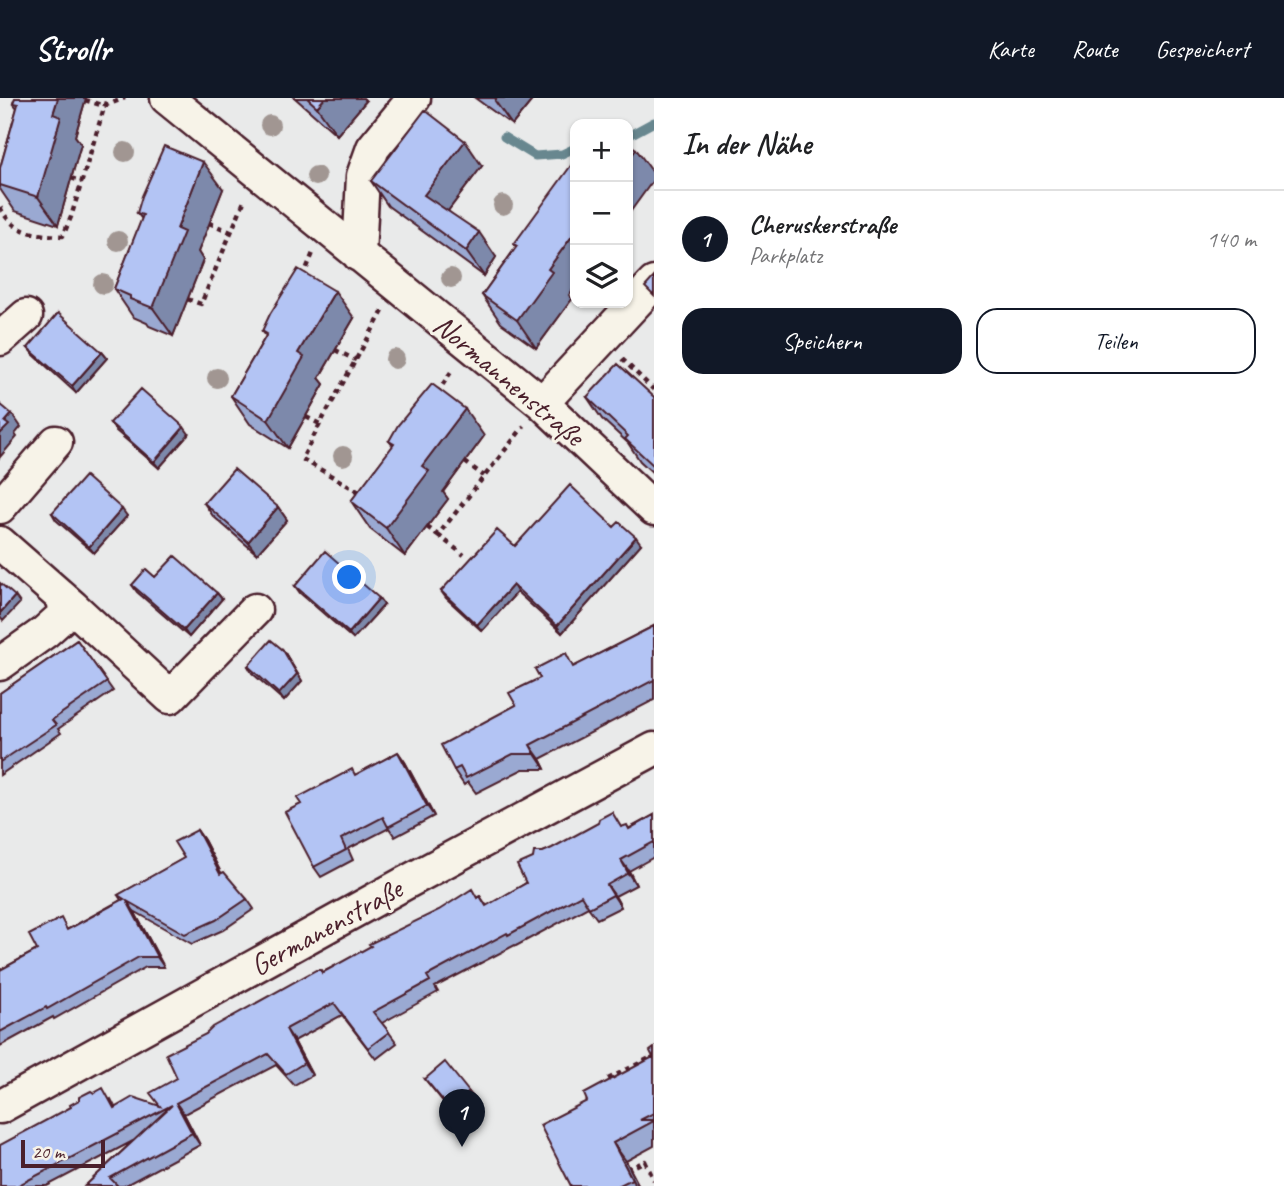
<!DOCTYPE html>
<html lang="de">
<meta charset="utf-8">
<style>
body{margin:0;font-family:Caveat,sans-serif;background:#f6f6f6;color:#202124}
.controls{position:absolute;right:21px;top:21px;display:grid;overflow:hidden;border-radius:14px;box-shadow:0 2px 5px #0004}
.controls button{width:63px;height:63px;display:grid;place-items:center;padding:0;border:0;border-bottom:2px solid #e0e0e0;background:#fff;color:#202124;font:35px sans-serif}
.scale{position:absolute;left:21px;bottom:18px;width:84px;box-sizing:border-box;padding-left:7px;border:4px solid #4a1f2b;border-top:0;font-size:19px;line-height:24px;white-space:nowrap;color:#4a1f2b;-webkit-text-stroke:5px #f7f3e8;paint-order:stroke}
.you{position:absolute;left:350px;top:480px;width:24px;height:24px;margin:-18px;border:5px solid #fff;border-radius:50%;background:#1a73e8;box-shadow:0 0 0 10px #1a73e833}
.badge{display:grid;place-items:center;width:46px;height:46px;border-radius:50%;background:#111827;color:#fff;font-size:23px;font-weight:700}
.pin{position:absolute;translate:-50% -58px;filter:drop-shadow(0 2px 4px #0008)}
.pin::after{content:'';position:absolute;top:37px;width:24px;height:21px;background:inherit;clip-path:polygon(0 0,100% 0,50% 100%)}
.list{margin:0;padding:0;list-style:none}
h2{display:flex;justify-content:space-between;align-items:center;height:91px;margin:0;padding:0 28px;font-size:30px}
h2 small{font-size:23px;font-weight:400;color:#757577}
.list li{display:grid;grid-template-columns:46px 1fr auto;gap:21px;align-items:center;box-sizing:border-box;height:98px;padding:0 28px;border-top:2px solid #e0e0e0}
.list b{display:block;font-size:26px;white-space:nowrap}
.list p{margin:0;font-size:23px;white-space:nowrap;color:#757577}
.list em{font-size:23px;font-style:normal;color:#757577}
.actions{display:flex;gap:14px;padding:21px 28px}
.actions a{flex:1;padding:16px 0;border:2px solid #111827;border-radius:21px;text-align:center;font-size:24px;color:#111827}
.actions .main{background:#111827;color:#fff}
.icon{flex:none;width:38px;height:38px;fill:none;stroke:currentColor;stroke-width:2;stroke-linecap:round;stroke-linejoin:round}
.map{position:relative;flex:none;width:654px;height:1088px;overflow:hidden}
header{display:flex;align-items:center;gap:42px;box-sizing:border-box;height:98px;padding:0 35px;background:#111827;color:#fff}
header strong{font-size:33px}
nav{display:flex;gap:38px;margin-inline-start:auto;font-size:24px}
main{display:flex}
aside{flex:1;background:#fff}
.map>svg:first-child{display:block}
.lines{fill:none;stroke-linecap:round;stroke-linejoin:round}
.stream{stroke:#67878f;stroke-width:9}
.minor-casing{stroke:#4a1f2b;stroke-width:37}
.path{stroke:#4a1f2b;stroke-width:4.5;stroke-dasharray:5 5;stroke-linecap:butt}
.minor{stroke:#f7f3e8;stroke-width:32}
.tree{fill:#a19692}
.wall{fill:#9aa9d2;stroke:#4a1f2b;stroke-width:2}
.shaded-wall{fill:#7d89ab;stroke:#4a1f2b;stroke-width:2}
.building{fill:#b3c4f4;stroke:#4a1f2b;stroke-width:2}
.labels{text-anchor:middle;dominant-baseline:central;stroke-width:6;stroke-linejoin:round;paint-order:stroke}
.street-label{font-size:30px;fill:#4a1f2b;stroke:#f7f3e8}
</style>
<header>
<strong>Strollr</strong>
<nav><a>Karte</a><a>Route</a><a>Gespeichert</a></nav>
</header>
<main>
<div class="map">
<svg width="654" height="1088" viewBox="0 0 654 1088">
<rect width="100%" height="100%" fill="#e9eaea"/>
<filter id="ink" filterUnits="userSpaceOnUse"><feTurbulence type="fractalNoise" baseFrequency=".0143" numOctaves="2"/><feDisplacementMap in="SourceGraphic" scale="14" xChannelSelector="R" yChannelSelector="G"/><feConvolveMatrix kernelMatrix="1 2 1 2 8 2 1 2 1" color-interpolation-filters="sRGB"/></filter>
<g filter="url(#ink)">
<g class="lines">
<path class="stream" d="M628,38L654,24
M504,39L535,58L562,56L575,50"/>
<defs>
<path id="minor" d="M167,0L542,305L654,411
M359,157L363,78L373,50L414,0
M0,241L26,218
M542,305L654,185
M0,409L56,344
M0,445L73,509L45,534L0,566
M73,509L170,599L255,512
M0,1009L407,784L654,651"/>
</defs>
<use href="#minor" class="minor-casing"/>
<path class="path" d="M85,2L104,8L125,0
M71,80L82,84
M0,109C13,136 37,137 63,138L71,119L107,0
M209,125L231,134
M303,179L313,155
M187,201L201,206L245,101
M335,252L356,262
M622,261L654,292
M437,295L453,271
M306,319L320,326L383,213
M320,326L302,361L361,395
M465,364L484,378
M427,429L438,437L524,328
M438,437L464,457
M608,981L654,958
M627,1072L645,1063L654,1082"/>
<use href="#minor" class="minor"/>
</g>
<g class="tree">
<circle cx="270" cy="27" r="10"/>
<circle cx="125" cy="54" r="10"/>
<circle cx="316" cy="78" r="10"/>
<circle cx="503" cy="107" r="10"/>
<circle cx="118" cy="143" r="10"/>
<circle cx="451" cy="180" r="10"/>
<circle cx="103" cy="186" r="10"/>
<circle cx="395" cy="261" r="10"/>
<circle cx="217" cy="280" r="10"/>
<circle cx="343" cy="358" r="10"/>
</g>
<path class="wall" d="M15,0H86L75,38L81,46L58,127L15,113L0,91V70L17,10L13,5Z
M295,0H363L366,3L337,37Z
M475,0H534L512,27Z
M482,68L448,113L496,159L484,178L388,108L371,83Z
M223,91L198,154L203,162L173,238L149,228L147,225L133,219L114,191L142,121L137,115Z
M514,146L569,197L572,201L536,250L501,225L482,197L516,149Z
M354,220L319,280L324,286L288,350L250,326L231,298L266,238L262,233Z
M28,250L102,254L107,260L76,295L33,256Z
M587,299H654V376L640,363L628,345L602,321Z
M110,325L189,336L159,370L115,332Z
M484,338L443,394L448,401L405,458L370,431L351,403L393,348L389,343Z
M204,405L278,409L287,422L257,456L213,418Z
M52,415L127,418L94,455L56,422Z
M614,429L641,446L562,535L517,494L482,533L446,500L441,493L515,448Z
M155,479L217,495L222,501L189,539L137,494L132,487Z
M295,488L384,507L353,541L300,495Z
M654,528V602L540,661L545,671H523L476,695L468,684L464,687L454,672L516,607L575,568Z
M77,542L113,593L58,631L61,635L0,677V595Z
M283,552L302,583L284,603L252,575L248,568Z
M398,654L405,664L434,718L395,739L389,730L348,751L353,762L321,779L314,769L356,677Z
M654,717V759L629,773L636,787L615,798L621,809L597,821L588,809L516,848L515,847L435,889L438,894L382,925L397,945L376,961L342,917L294,943L312,977L294,987L276,967L184,1016L200,1047L124,1088H85L133,1043L47,1088H0L111,1001L115,1009L159,1008L206,936L323,874L480,798L487,808L526,785L533,760L543,754L622,729L630,730Z
M197,732L204,742L221,775L247,801L254,811L223,832L192,846L134,813L164,869H146L54,921L53,919L0,948V872L37,852L68,831L121,802L118,797L184,760Z
M654,950V1048L626,1063L639,1088H571L587,1003L653,959Z
M425,981L469,994L474,1000L454,1017Z"/>
<path class="shaded-wall" d="M58,0H86L75,38L81,46L58,127L38,99L53,16Z
M325,0H363L366,3L337,37L317,9Z
M497,0H534L512,27L495,3Z
M465,43L482,68L441,122L424,97Z
M636,51L654,76V81L628,117V63Z
M203,64L223,91L198,154L203,162L173,238L153,210L177,131Z
M479,134L496,159L484,178L466,153Z
M575,134V189L569,197L572,201L536,250L517,222L548,171Z
M335,193L354,220L319,280L324,286L288,350L268,322L298,255Z
M102,254L107,260L76,295L72,288Z
M465,311L484,338L443,394L448,401L405,458L386,430L422,368Z
M12,316L21,329L15,336L17,339L0,359V336L5,324Z
M184,329L189,336L159,370L154,364Z
M278,409L287,422L257,456L248,444Z
M122,411L127,418L94,455L89,449Z
M636,439L641,446L562,535L557,528Z
M513,487L517,494L482,533L477,527Z
M217,495L222,501L189,539L184,532Z
M15,498L20,505L3,523L0,519V515Z
M379,500L384,507L353,541L349,535Z
M283,552L302,583L284,603L279,596Z
M530,647L540,661L545,671L535,656Z
M398,654L405,664L434,718L427,708Z
M197,732L204,742L227,786L220,776Z
M621,762L629,773L636,787L628,775Z
M607,787L615,798L621,809L613,797Z
M127,803L134,813L164,869L157,859Z
M286,931L294,943L312,977L304,965Z
M176,1005L184,1016L200,1047L192,1035Z
M613,1045L626,1063L639,1088H636L632,1081Z"/>
<path class="building" d="M15,0H58L53,16L61,19L38,99L0,87V70L18,6L13,5Z
M307,0H325L317,9Z
M425,12L465,43L424,97L479,134L466,153L371,83Z
M628,45L636,51L628,63Z
M164,48L203,64L177,131L184,134L153,210L130,201V198L114,191L143,117L137,115L142,98Z
M575,62V134L548,171L552,174L517,222L482,197L517,148L514,146Z
M298,171L335,193L298,255L304,259L268,322L231,298L267,236L262,233L270,216Z
M654,179V198L645,189Z
M58,215L102,254L72,288L28,250Z
M618,266L654,299V368L625,341L628,338L587,299Z
M432,286L465,311L422,368L429,373L386,430L351,403L394,346L389,343L398,327Z
M141,291L184,329L154,364L110,325Z
M0,306L12,316L5,324L9,327L0,336Z
M234,371L278,409L248,444L204,405Z
M85,378L122,411L89,449L52,415Z
M570,387L614,429L619,424L636,439L557,528L513,487L477,527L441,493L497,432L515,448Z
M325,453L379,500L349,535L295,488Z
M175,458L217,495L184,532L132,487L146,471L155,479Z
M0,485L15,498L0,515Z
M654,528V582L530,647L535,656H513L466,680L460,669L454,672L441,647L516,607L509,595L540,580L535,571L566,555L573,569Z
M77,542L107,584L52,622L56,627L0,664V595Z
M271,542L283,552L297,576L279,596L248,568Z
M398,654L427,708L388,729L383,719L341,741L346,752L314,769L285,714L301,706L297,700L352,671L355,677Z
M612,714L621,729L627,727L629,731L654,717V744L621,762L628,775L607,787L613,797L589,810L581,797L508,837L507,835L427,878L430,883L373,914L389,934L368,950L334,905L286,931L304,965L286,976L268,956L176,1005L192,1035L110,1080L118,1088H85L172,1007L17,1088H0V1047L71,1009L70,1007L79,1002V999L91,993L94,995L103,990L114,1010L133,999L160,1008L150,995L177,980L166,956L206,936L213,929L316,872H321L322,875L371,848L369,846L439,812L472,791L477,800L480,798L486,808L526,785L517,767L533,760L534,754H543L552,750L598,725L599,721Z
M197,732L220,776L224,774L247,801L216,822L185,836L127,803L157,859H139L47,911L46,909L0,934V872L37,852L29,837L61,820L67,832L124,801L118,797L184,760L174,744Z
M654,950V1015L640,1022H654V1023L613,1045L632,1081L618,1088H571L540,1027L587,1003L584,996L653,959L650,953Z
M445,964L469,994L449,1010L425,981Z"/>
</g>
<g class="labels">
<g class="street-label">
<text transform="translate(509 282) rotate(40)">Normannenstraße</text>
<text transform="translate(326 829) rotate(-29)">Germanenstraße</text>
</g>
</g>
</svg>
<div class="controls">
<button>+</button>
<button>−</button>
<button><svg class="icon" aria-label="layers" viewBox="0 0 24 24"><path d="M12 4l9 5-9 5-9-5zM3 14l9 5 9-5"/></svg></button>
</div>
<div class="scale">20 m</div>
<div class="you"></div>
<div class="pin badge" style="left:462px;top:1049px">1</div>
</div>
<aside>
<h2>In der Nähe<small></small></h2>
<ul class="list">
<li><span class="badge">1</span><div><b>Cheruskerstraße</b><p>Parkplatz</p></div><em>140 m</em></li>
</ul>
<div class="actions"><a class="main">Speichern</a><a>Teilen</a></div>
</aside>
</main>
